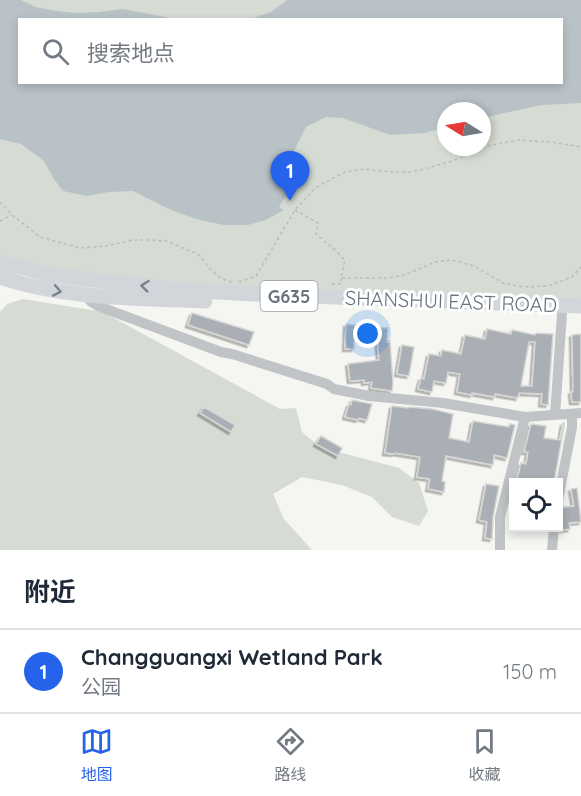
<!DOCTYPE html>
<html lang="zh">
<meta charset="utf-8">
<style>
body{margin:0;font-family:Quicksand,"Noto Sans SC",sans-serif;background:#f2f2f3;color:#1f2937}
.controls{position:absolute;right:18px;bottom:18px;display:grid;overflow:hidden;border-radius:0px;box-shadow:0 3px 9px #0003}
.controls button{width:54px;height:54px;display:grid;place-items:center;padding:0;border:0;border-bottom:2px solid #e0e1e3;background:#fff;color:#1f2937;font:30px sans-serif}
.compass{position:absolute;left:437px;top:102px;width:54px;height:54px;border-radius:50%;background:#fff;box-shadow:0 3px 9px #0003;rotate:281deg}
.you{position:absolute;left:368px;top:334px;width:21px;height:21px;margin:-15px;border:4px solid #fff;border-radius:50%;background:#1a73e8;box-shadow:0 0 0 9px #1a73e833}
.badge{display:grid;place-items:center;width:39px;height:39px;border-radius:50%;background:#2563eb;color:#fff;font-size:20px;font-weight:700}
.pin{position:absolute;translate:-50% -50px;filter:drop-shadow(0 2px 3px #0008)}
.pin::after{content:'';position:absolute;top:32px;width:21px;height:18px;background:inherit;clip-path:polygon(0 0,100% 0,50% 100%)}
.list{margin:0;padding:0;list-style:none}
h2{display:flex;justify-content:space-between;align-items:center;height:78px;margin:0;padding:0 24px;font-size:26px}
h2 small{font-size:20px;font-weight:400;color:#747a83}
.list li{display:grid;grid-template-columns:39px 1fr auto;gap:18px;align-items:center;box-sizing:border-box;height:84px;padding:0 24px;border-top:2px solid #e0e1e3}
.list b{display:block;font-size:22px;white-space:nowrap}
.list p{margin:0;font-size:20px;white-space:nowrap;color:#747a83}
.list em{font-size:20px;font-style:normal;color:#747a83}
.icon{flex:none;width:33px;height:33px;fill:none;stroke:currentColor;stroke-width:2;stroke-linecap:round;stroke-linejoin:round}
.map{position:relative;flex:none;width:581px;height:550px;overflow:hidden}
.search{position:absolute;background:#fff;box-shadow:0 3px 9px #0003;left:18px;right:18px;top:18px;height:66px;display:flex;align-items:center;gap:15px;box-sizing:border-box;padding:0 21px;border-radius:0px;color:#747a83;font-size:22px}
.sheet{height:162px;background:#fff}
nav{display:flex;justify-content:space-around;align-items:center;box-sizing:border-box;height:84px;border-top:2px solid #e0e1e3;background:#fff;font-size:16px;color:#747a83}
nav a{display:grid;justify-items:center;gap:3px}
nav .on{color:#2563eb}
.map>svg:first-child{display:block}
.green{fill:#d6dcd3;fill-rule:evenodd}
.water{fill:#b9c3c7}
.building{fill:#a9afb4;stroke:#d6d6d4;stroke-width:1.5;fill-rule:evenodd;filter:url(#shadow)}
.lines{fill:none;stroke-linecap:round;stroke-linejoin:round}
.path{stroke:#babcbe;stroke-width:1.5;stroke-dasharray:3 3;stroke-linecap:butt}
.minor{stroke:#c1c4c7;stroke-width:10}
.highway{stroke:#d2d6da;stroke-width:15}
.oneway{stroke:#77838e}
.labels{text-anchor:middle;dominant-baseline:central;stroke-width:6;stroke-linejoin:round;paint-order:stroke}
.shield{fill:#fff;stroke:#959ea6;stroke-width:1.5}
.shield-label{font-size:18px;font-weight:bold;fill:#677480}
.street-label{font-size:20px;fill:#677480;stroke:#fff}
</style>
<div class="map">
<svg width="581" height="550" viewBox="0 0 581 550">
<defs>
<filter id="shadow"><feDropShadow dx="-2.5" dy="2.5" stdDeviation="0" flood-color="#0004"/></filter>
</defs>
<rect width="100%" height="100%" fill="#f5f5f2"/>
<path class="green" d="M0,0H581V300L547,297L503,298L292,291L190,283L72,273L0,256ZM20,20H562V82H20ZM446,111H482V147H446Z
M23,299L103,312L280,409L296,408L302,432L320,447L399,468L419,483L428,511L419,526L392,517L372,497L342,485L302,477L273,494L284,519L312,550H0V312L7,304Z"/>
<path class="water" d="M0,0H21L36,7L57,11L78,13L99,12L123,9L176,19L20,20V82H562V20L250,19L271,12L287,0H581V103L541,105L482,118V111H446V127L425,133L390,135L343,118L326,117L306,127L294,151L297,172L290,199L285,197L279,207L284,210L266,220L248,225H224L196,219L171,210L133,191L109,192L87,196L63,191L54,179L44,161L21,144L0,139Z"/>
<path class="building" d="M192,313L254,332L249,345L188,325Z
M346,324L355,325L354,349H345Z
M373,327L388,328L387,342L390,341L393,383L392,391L371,388L372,382L364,383V380L350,381L348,364L379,360L377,336L372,335Z
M487,329L511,334L512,330L535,335L536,333L553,334L548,405L541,404L542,394L519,393L518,398L495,394V397L472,393V395L457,392L460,374L448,372L446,383L434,381L432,392L418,389L421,378L424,379L429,354L441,356L442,350L461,354L465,335L485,339ZM529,342H535L532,386H521Z
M581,334V402H572L571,392H573L572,335Z
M402,345L414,347L409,376L397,374Z
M352,400L372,404L367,420L359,418L358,420L345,417L349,404L351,405Z
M392,406L408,408L409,407L432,409L453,414L449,438L469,442L473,421L509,427L510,424L515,425L507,458L494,455L493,465L446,456L442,481L445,482L444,492L428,489L430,479L417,477L420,457L395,453L394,454L385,453Z
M204,407L235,425L231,432L200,413Z
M563,423H564V426L554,483H516L521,463L526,464L528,452H524L531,424L546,426L544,438L560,440Z
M321,436L342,448L338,456L316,444Z
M486,484L499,486L493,517L492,539L485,538L487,522L479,520Z
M577,488L581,522L569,523L570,529L562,530L558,508L574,506L571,489Z"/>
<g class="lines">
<path class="path" d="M0,202L12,215L40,237L80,248L106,246L133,240H151L166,241L198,254L210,269L222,279L232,282
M295,210L318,223L316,234L335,250L345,260L341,278H388L405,275L435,262L452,260L474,266L503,283L523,287L548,286L572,277L581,267
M0,221L11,215
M239,282L256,276L295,210L315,188L345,172L364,169L392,172H412L450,162L487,146L518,140L551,142L581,147
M332,284H341V278"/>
<path class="minor" d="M89,296L90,301L98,306L221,352L232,354L327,384L334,389L369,396L443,403L525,417L581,413
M555,415L562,314
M558,500L572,427V414
M500,550V517L525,417
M552,550L554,528"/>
<path class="highway" d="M0,262L48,274L76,278L183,290L253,294L581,306
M0,277C66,299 136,298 205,301"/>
</g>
<defs><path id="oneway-chevron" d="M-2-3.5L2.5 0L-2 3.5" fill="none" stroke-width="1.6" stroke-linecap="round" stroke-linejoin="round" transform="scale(1.5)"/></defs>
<g class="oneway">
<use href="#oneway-chevron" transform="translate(145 286) rotate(-174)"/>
<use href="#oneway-chevron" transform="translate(57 291) rotate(11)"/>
</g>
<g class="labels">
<rect class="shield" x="260.5" y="281" width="57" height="30" rx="4.5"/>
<g class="shield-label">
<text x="289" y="296">G635</text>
</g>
<g class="street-label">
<text transform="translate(451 301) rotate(2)">SHANSHUI EAST ROAD</text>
</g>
</g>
</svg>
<div class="controls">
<button><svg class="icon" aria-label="locate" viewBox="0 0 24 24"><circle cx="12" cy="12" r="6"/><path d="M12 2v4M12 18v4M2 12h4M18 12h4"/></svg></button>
</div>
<svg class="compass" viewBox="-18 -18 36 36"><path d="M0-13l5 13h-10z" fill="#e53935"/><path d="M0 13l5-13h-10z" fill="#747a83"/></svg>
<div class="you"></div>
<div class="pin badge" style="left:290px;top:201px">1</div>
<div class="search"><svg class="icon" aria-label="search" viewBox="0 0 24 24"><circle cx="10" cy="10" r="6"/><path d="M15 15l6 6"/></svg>搜索地点</div>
</div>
<section class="sheet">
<h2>附近<small></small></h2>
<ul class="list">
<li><span class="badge">1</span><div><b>Changguangxi Wetland Park</b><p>公园</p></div><em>150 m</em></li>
</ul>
</section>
<nav>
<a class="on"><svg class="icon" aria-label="map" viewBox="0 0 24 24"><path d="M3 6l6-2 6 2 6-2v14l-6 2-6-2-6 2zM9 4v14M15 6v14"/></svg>地图</a>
<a><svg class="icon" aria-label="directions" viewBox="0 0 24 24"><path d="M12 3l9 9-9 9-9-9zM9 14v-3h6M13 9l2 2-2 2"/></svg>路线</a>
<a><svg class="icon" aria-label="saved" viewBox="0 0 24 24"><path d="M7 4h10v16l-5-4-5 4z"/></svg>收藏</a>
</nav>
